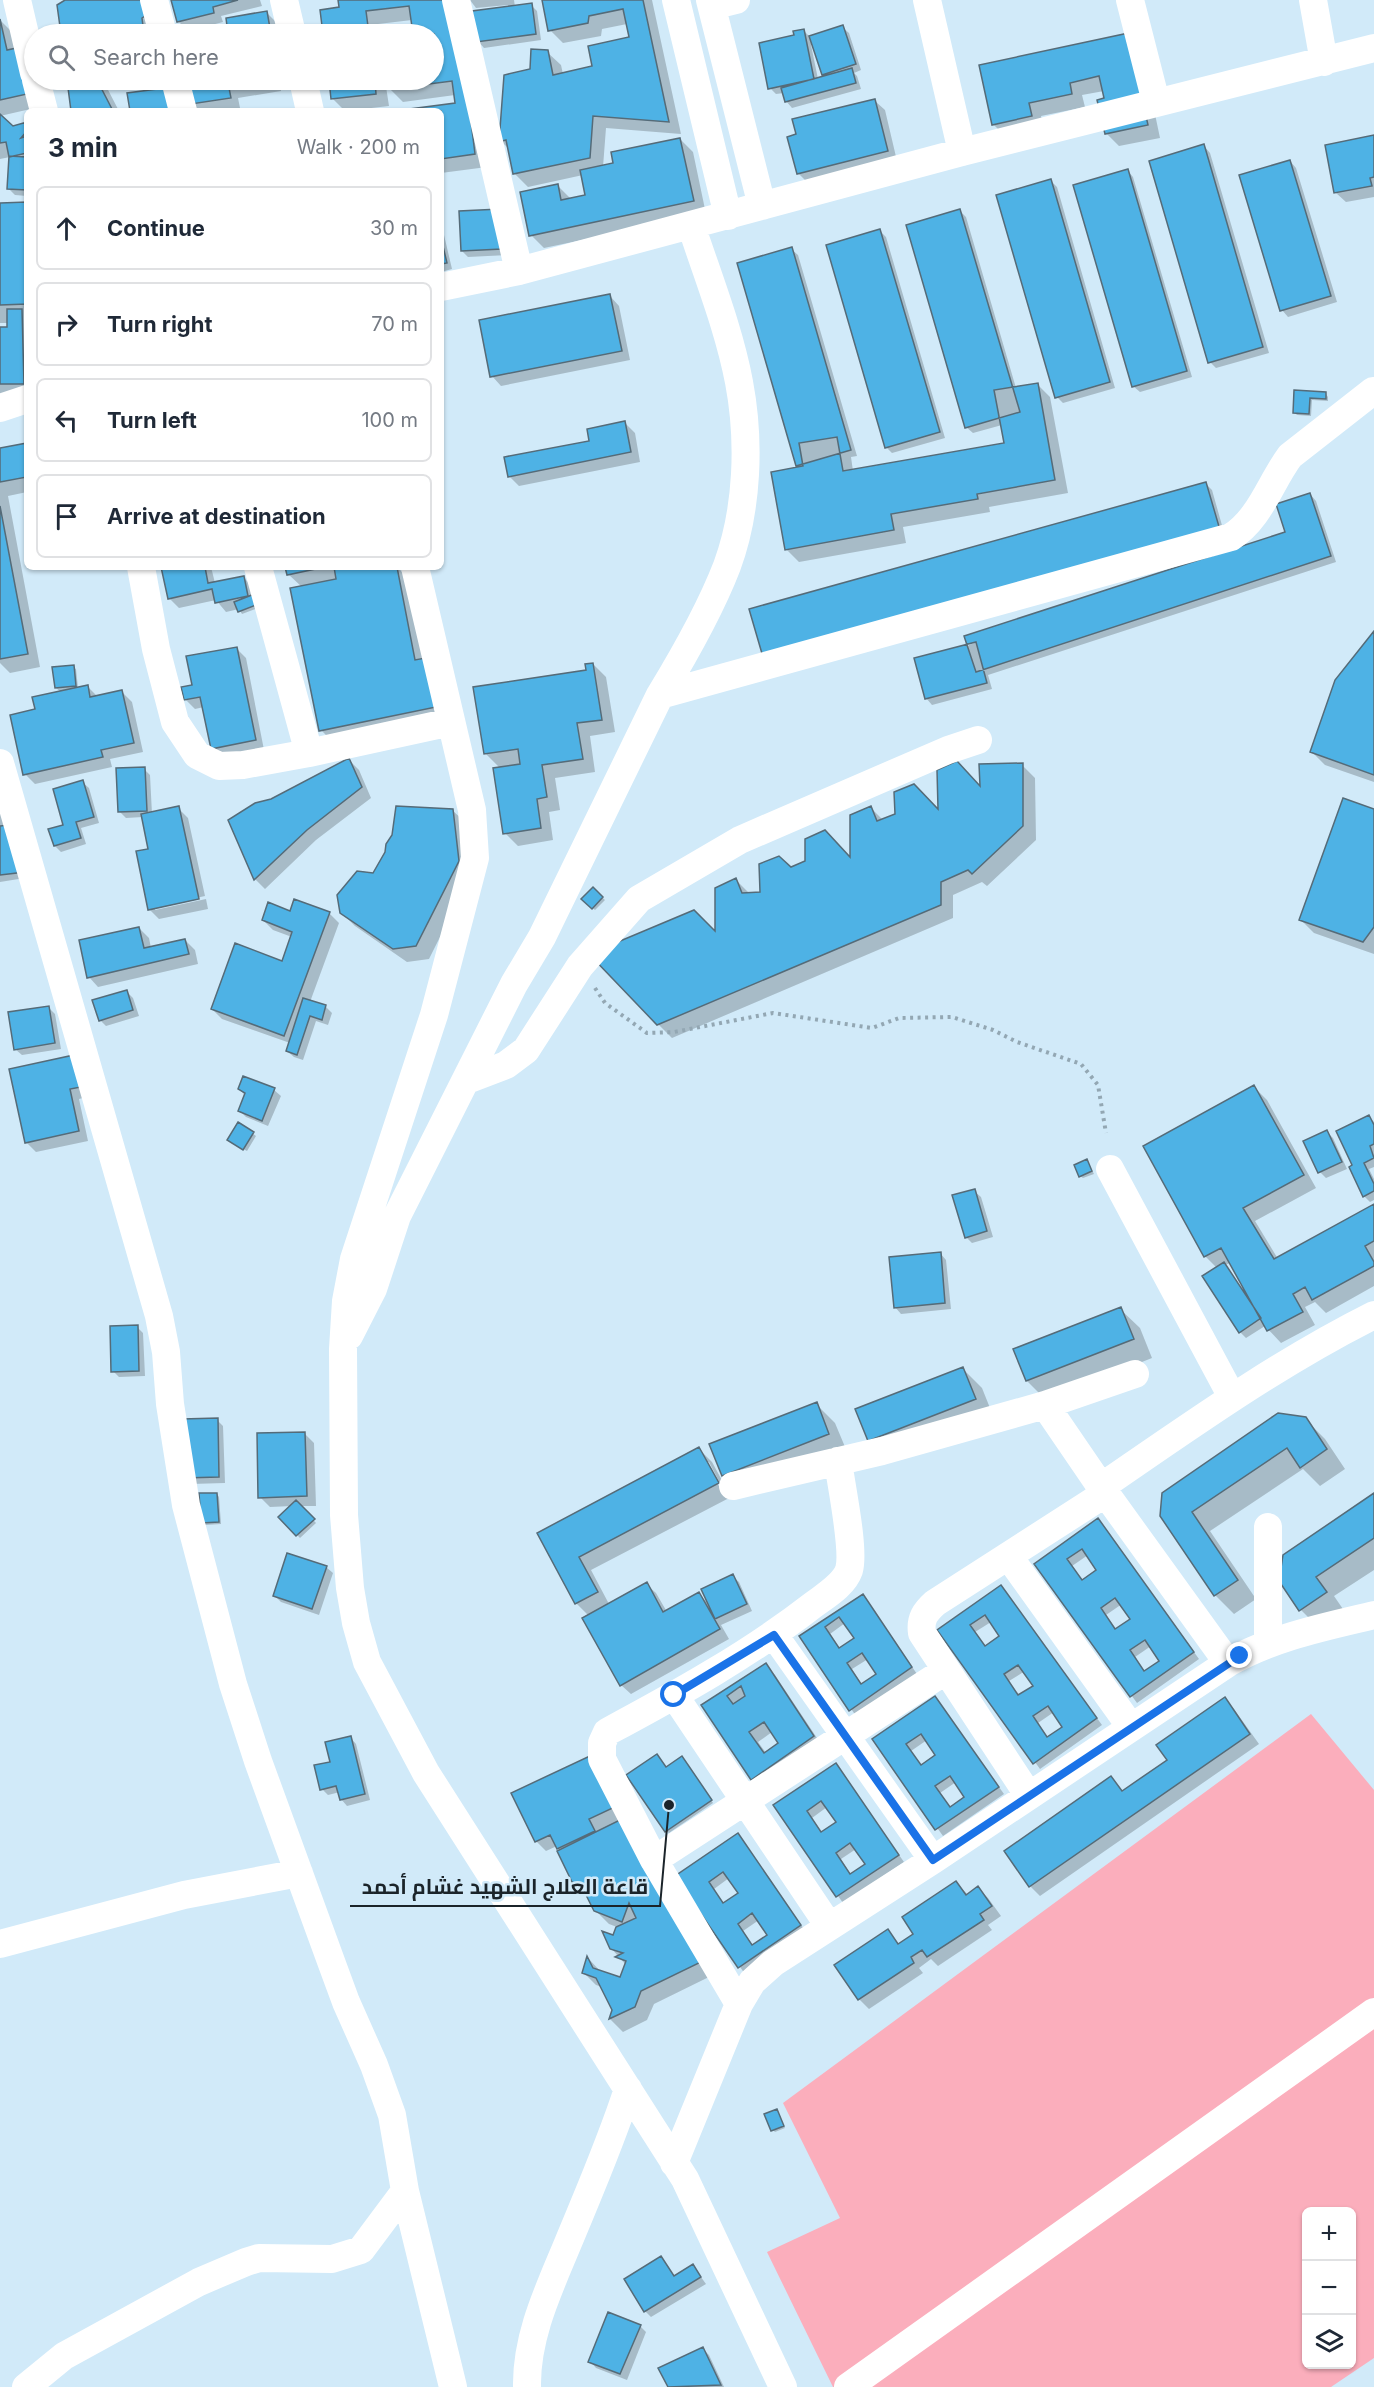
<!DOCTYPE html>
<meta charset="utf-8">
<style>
body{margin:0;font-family:Inter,Cairo,sans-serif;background:#f2f2f3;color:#1f2937}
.controls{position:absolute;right:18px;bottom:18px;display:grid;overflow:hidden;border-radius:9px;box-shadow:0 2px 4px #0004}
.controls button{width:54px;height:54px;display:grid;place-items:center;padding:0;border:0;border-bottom:2px solid #e0e1e3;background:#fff;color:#1f2937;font:30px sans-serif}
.stop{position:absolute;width:18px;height:18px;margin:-14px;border:4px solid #1a73e8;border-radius:50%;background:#fff}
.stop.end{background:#1a73e8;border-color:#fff;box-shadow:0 2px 6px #0008}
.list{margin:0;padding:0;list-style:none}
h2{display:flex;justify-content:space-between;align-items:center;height:78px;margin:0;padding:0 24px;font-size:26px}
h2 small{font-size:20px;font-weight:400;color:#747a83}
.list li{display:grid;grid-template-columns:39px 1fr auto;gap:18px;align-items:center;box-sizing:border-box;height:84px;margin:0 12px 12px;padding:0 12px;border:2px solid #e0e1e3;border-radius:9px}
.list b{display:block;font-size:22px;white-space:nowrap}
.list em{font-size:20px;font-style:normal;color:#747a83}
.icon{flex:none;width:33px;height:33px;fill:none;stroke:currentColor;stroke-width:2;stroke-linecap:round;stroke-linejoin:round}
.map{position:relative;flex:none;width:1374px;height:2387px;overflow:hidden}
.search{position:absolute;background:#fff;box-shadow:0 2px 4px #0004;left:24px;top:24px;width:420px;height:66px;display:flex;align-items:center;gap:15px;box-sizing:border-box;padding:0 21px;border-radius:33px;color:#747a83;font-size:22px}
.panel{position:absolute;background:#fff;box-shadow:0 2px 4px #0004;left:24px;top:108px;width:420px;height:462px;border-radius:9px}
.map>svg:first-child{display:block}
.green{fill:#fbaebc;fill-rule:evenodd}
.shadow{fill:#0003;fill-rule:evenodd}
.building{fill:#4eb2e5;stroke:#556b78;stroke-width:1.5;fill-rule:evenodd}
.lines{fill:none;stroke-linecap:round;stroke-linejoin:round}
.path{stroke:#93a7b3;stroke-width:4;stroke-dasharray:3 4.5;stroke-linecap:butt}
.minor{stroke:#fff;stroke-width:28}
.route{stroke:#1a73e8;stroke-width:8}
.leader{fill:none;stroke:#1b242a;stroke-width:2}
.callout-dot{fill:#1b242a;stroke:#d1eaf9;stroke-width:2}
.callout-label{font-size:21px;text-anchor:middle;font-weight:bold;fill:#1b242a;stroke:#d1eaf9;stroke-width:5;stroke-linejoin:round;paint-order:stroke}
</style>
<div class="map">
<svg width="1374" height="2387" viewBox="0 0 1374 2387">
<rect width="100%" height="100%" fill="#d1eaf9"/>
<path class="green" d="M1311,1714L1374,1790V2358L1331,2387H833L767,2252L840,2218L783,2103ZM1306,2212H1352V2364H1306Z"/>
<path class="shadow" d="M69,0H157L155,34H62L58,5Z
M173,0H260L262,6L221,16L223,22L188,31L178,21Z
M340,0H466L487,167L441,173V111H406L456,105L455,95L403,102L390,89L393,80H434V34H414L412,20L378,24L380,34H325L322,11L341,9Z
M470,0H514L515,7L531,5L537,11L541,40L484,48L478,41L508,8V5L476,8Z
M543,0H652L681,134L606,128L603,167L680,139L693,152L706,214L544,248L531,235L558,186L571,199L587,196L583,175L528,187L515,174L510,150L501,141L531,70L547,52L561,65L563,74L594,68L630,39L627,24L602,29L601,36L563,43L550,30Z
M267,13L277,23L278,34H230L228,19Z
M0,20L13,33L48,105L0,116Z
M842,27L849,33L861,70L854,73L857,76L861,89L792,108L786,101L784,93L776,94L770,88L796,36L803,30L810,37ZM813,44L826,77L818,79L811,45Z
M1138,33L1160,138L1119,146L1106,133L1104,91L1082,95L1085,107L1041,116L1044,129L1006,137L993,124Z
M68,80H119L106,86L119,111H72Z
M188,80H280L281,91L238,98L240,108L200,111L192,104Z
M330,80H385L389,106L345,111L332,98Z
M875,101L885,110L897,161L808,183L798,173Z
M0,116L13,127L27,124V196L15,195L9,189L10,157L0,159Z
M1374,137V197L1346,202L1336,193Z
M1204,146L1210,153L1269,353L1216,368L1210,362Z
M1290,161L1296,168L1337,302L1288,317L1282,310Z
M1127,170L1133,177L1192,377L1140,392L1133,386Z
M1051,181L1057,187L1115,388L1063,403L1057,397Z
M0,204H27V397H0V329H9V323H0Z
M960,211L966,217L1016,388L1037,384L1050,397L1068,493L989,507L990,512L903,527L906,543L799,562L786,549L801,468L798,465L791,249L798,255L857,456L851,457L853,471L1005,444L1002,425L973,433L966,427Z
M460,213L508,255L468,257L462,251Z
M880,231L886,237L945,438L892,453L886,447Z
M441,232L444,235L452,269L441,272Z
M610,296L619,306L630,360L501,386L492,376Z
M1296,392L1326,394L1328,397V401L1312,400L1311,416L1297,415L1294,412Z
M625,423L635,433L640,462L519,486L509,476L591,442Z
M27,445V492L8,496L40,667L10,673L0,663V450Z
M1206,484L1212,490L1225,536L751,610Z
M1310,494L1316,501L1336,562L988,675L992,689L932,705L926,698L969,645L1287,533Z
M162,567H211L215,583L243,577L253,587L263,606L242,614L239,609L226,612L216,600L179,608L169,598Z
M287,567H397L409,579L453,719L334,743L321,730L302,587L288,574Z
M1374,633V782L1325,765L1312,752Z
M236,648L246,658L264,750L222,758L212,748L204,707L195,709L185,699L193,686Z
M593,664L606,677L615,732L590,736L595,772L555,778L560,810L549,812L553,840L518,846L505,833L500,768L485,753L587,671Z
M73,667L76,669L78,688L87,686L97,696L122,692L132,702L143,752L110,759L112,767L35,784L25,774L36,710L61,692L56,688Z
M349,760L359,770L371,798L316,840L265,889L255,879L230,820Z
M1022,765L1035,778L1036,840L987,886L982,882L953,895V918L672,1038L658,1024L716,934L736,880L749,893L761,894L791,869L852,860L871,808L883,820L939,812Z
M144,769L150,775L152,814L178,808L188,818L205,896L155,907V910L206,899L208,909L159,919L149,909L150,850L143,817L126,818L119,811Z
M82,782L89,788L99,823L81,828L86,844L61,852L55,846Z
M0,793L31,877L0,882Z
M452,810L466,823L471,875L429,959L407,962L355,926L341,912L374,874Z
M1374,811V954L1314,933L1301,920Z
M593,889L605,900L595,910L583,899Z
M291,912L329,913L339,923L310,1002L326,1007L332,1013L328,1025L316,1021L303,1060L294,1057L287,1051L290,1043L222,1019L212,1009L283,963L292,937L273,930L263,920Z
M139,928L149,938L151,948L185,940L195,950L198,964L98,987L89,977Z
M126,991L133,998L139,1016L106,1026L100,1020Z
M48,1007L55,1014L61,1049L22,1055L15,1049Z
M73,1057L90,1096L79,1099L88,1141L36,1152L26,1142Z
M244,1077L274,1090L281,1096L268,1126L246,1117L240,1111L246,1096L239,1089Z
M1254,1087L1267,1100L1316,1188L1255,1221L1278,1259L1374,1206V1286L1326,1313L1315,1302L1305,1307L1315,1325L1281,1343L1265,1326L1246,1338L1240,1332L1217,1268L1205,1256ZM1230,1263L1247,1293L1245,1294L1225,1265Z
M1369,1117L1374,1122V1167L1369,1169L1374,1179V1200L1370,1202L1364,1196L1354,1166Z
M239,1124L256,1136L247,1151L232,1143Z
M1327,1132L1333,1138L1347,1169L1326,1178L1320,1172Z
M1087,1161L1094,1174L1083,1178L1080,1176Z
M974,1191L981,1197L993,1237L972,1243L966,1237Z
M940,1253L946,1260L951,1309L901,1314L895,1307Z
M1120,1309L1140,1328L1152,1358L1046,1400L1027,1381Z
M137,1327L143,1333L145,1376L119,1377L113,1371Z
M963,1369L982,1388L994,1418L869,1440Z
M816,1404L835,1423L848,1454L742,1495L723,1475Z
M1305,1419L1325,1439L1345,1469L1320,1486L1303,1469L1210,1531L1256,1599L1234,1614L1215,1595L1162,1516Z
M217,1420L223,1426L225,1483L191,1484Z
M304,1433L314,1443L316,1506H300L316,1523L300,1538L280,1517L292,1506L270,1507L260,1497Z
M699,1449L712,1462L731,1497L591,1570L609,1604L646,1584L656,1593L667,1612L699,1594L710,1605L732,1576L739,1582L752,1611L721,1625L729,1639L631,1694L621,1685L589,1616L576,1603L539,1533ZM706,1462H709L723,1489L721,1490Z
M217,1494L219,1497L221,1524L205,1525L202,1522Z
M1374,1495V1570L1334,1596L1345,1612L1320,1629L1301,1610L1281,1581Z
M1098,1520L1199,1659L1137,1703L1036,1564ZM1088,1555L1098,1571L1083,1581L1072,1566ZM1122,1604L1132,1619L1117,1630L1106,1615ZM1151,1646L1161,1661L1145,1672L1135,1657Z
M326,1567L333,1573L319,1615L281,1602L274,1595Z
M1001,1587L1102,1725L1040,1769L939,1630ZM991,1622L1001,1637L986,1647L975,1632ZM1025,1671L1035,1686L1020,1696L1009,1681ZM1054,1712L1064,1728L1048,1738L1038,1723Z
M863,1596L917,1674L856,1716L801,1636ZM845,1623L856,1638L840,1649L830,1634ZM868,1659L878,1674L862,1685L852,1669Z
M765,1665L775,1675L823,1747L762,1788L752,1779L703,1705ZM772,1732L780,1743L766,1753L758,1742Z
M935,1698L1004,1794L943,1836L874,1739ZM927,1740L937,1755L922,1766L911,1751ZM956,1782L966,1797L951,1808L940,1793Z
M1224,1699L1234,1709L1259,1744L1040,1896L1030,1886L1006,1851L1111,1778L1124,1792L1169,1761Z
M350,1737L356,1744L370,1800L347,1806L341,1799L340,1792L328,1795L322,1789L332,1763Z
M592,1756L713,1975L654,2004L647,2020L623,2032L610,2019L613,2010L602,1987L596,1985L583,1972L588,1958L600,1971L621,1979L626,1965L611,1948L617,1927L609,1924L595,1910L587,1895L573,1881L557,1846L546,1851L536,1841L513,1794Z
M684,1761L713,1803L669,1833L666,1831L667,1768Z
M836,1765L904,1862L843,1903L775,1806ZM827,1807L838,1822L822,1833L812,1818ZM856,1849L867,1864L851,1875L841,1859Z
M738,1835L806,1932L745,1974L677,1877ZM729,1878L740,1893L724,1904L714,1889ZM759,1920L769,1935L753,1946L743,1931Z
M956,1882L968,1895L978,1888L988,1898L1001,1916L988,1925L992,1930L938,1966L931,1959L919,1968L923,1973L869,2009L859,1999L836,1965L888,1931L900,1945L915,1935Z
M776,2111L785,2128L775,2132L773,2130Z
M661,2258L675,2277L693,2266L706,2284L651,2317L645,2311Z
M640,2326L646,2332L627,2380L596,2368L590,2361Z
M703,2349L709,2355L724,2387H669L660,2369Z"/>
<path class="building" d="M65,0H147L148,14L142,18L144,34H61L57,5Z
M171,0H238L213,7L214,13L177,22Z
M338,0H456L475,154L441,159V111H394L455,103L452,81L389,89L391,80H434V34H406H413L409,6L366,11L369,34H323L320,10L339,7Z
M542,0H643L669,122L593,116L590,158L513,174L506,140L499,142L504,75L530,69L531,49L548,50L553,75L592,66L588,46L629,37L623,9L589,16L588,23L548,31Z
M532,3L536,34L476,42L472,11Z
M267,11L271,34H228L226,18Z
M0,19L7,50L26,46L36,92L0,100Z
M843,25L856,64L822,75L809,36Z
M804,29L814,79L768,89L759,43L794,35L793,31Z
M1138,31L1140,89L1148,125L1105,134L1097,100L1104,98L1099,76L1070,83L1072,94L1029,103L1032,116L992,125L979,65Z
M852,68L856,83L785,102L781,88Z
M67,80H97L113,111H71Z
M187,80H272V82L229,88L231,98L191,104Z
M329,80H375L376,94L331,99Z
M165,88L176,111H130L127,93Z
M875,99L888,151L797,174L787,137L796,134L792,119Z
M0,114L13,126L27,122V131L21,138L27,136V153L9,157L6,142L0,143Z
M1374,135V177L1370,178L1372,186L1334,193L1325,145Z
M680,138L694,201L529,236L520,192L558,184L561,200L585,195L580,170L613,163L611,152Z
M1204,144L1263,347L1208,363L1149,161Z
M9,156L27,157V190L7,189Z
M1290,160L1331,296L1280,311L1239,175Z
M1128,169L1187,371L1132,387L1073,185Z
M1051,179L1110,382L1055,398L996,195Z
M27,202V304L0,305V203Z
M500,209L502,249L461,251L459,211Z
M960,209L1020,412L965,428L906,225Z
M880,229L940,432L885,448L826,245Z
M441,238L447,263L441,264Z
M792,247L851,450L796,466L737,263Z
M610,294L622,351L490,377L479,320Z
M7,309H22L24,384H0V327H7Z
M1038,383L1055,480L977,494L978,499L891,514L894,530L785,550L771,472L803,466L799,443L837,437L843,471L1004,443L994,390Z
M1294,390L1326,392V399L1310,398L1309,414L1293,413Z
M625,421L631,452L508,477L504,457L589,441L587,429Z
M27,443V477L0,482V448Z
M1206,482L1220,530L763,657L749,609Z
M1310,493L1331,556L976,672L964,636L1285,532L1276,504Z
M0,506L28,654L0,659Z
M161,567H205L208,583L244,576L248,596L215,603L212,589L168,599Z
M285,567H325L287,575Z
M334,567H375V569L397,567L415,660L431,657L441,706L319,731L290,588L336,579Z
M257,593L261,603L238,612L234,602Z
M1374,631V775L1310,752L1335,680Z
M976,642L987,683L925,699L914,658Z
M237,647L256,740L211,749L200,697L184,700L181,687L192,685L186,656Z
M593,663L602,720L577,723L583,759L542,765L547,797L537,799L541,828L503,834L493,768L520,764L518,749L484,754L473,687L586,670L585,664Z
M74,665L76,686L55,688L52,667Z
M88,685L90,697L122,690L134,743L101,750L103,757L23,775L10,715L35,709L32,697Z
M349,758L362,787L307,830L254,880L228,820L255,803L271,799Z
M957,761L980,786L979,764L1023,763V826L972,874L968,870L941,882V905L657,1025L589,954L694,910L715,931V888L736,878L742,893L760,892L759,864L779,856L791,867L805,861V839L825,830L850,857V815L871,806L877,821L895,814L894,792L914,784L938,809L937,770Z
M145,767L147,811L118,812L116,768Z
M83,780L94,817L76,822L81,838L54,846L48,829L63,825L53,789Z
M1343,798L1374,809V927L1363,942L1299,920Z
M179,806L199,899L148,910L136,851L148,849L141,814Z
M396,806L453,809L459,861L416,946L393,949L340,913L337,895L357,871L373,873L385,852L386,844L392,835Z
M19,824L25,872L0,875V826Z
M593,887L603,897L592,909L581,899Z
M294,899L330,912L284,1036L211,1009L235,943L282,961L292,932L262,920L268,902L290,911Z
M139,927L144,948L185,939L189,954L87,978L79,940Z
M127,990L133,1010L99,1021L92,1000Z
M303,998L326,1005L322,1020L310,1016L297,1055L286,1051Z
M49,1006L55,1043L14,1050L8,1012Z
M74,1055L81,1087L70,1089L79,1131L25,1143L9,1069Z
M243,1076L275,1088L262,1121L238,1111L245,1093L238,1089Z
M1254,1085L1304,1175L1243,1208L1274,1259L1374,1204V1241L1365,1246L1374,1262V1266L1312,1300L1305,1287L1293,1294L1303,1312L1267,1331L1221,1248L1204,1257L1143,1146Z
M1369,1115L1374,1125V1144L1370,1146L1374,1158L1364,1163L1374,1184V1191L1363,1197L1349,1167L1352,1165L1336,1131Z
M238,1122L254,1132L243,1150L227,1140Z
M1327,1130L1342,1162L1318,1173L1303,1141Z
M1087,1159L1092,1171L1079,1177L1074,1165Z
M975,1189L987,1231L965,1238L952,1195Z
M941,1252L945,1303L894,1308L889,1257Z
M1224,1262L1261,1318L1239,1333L1202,1276Z
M1121,1307L1134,1339L1026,1381L1013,1349Z
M138,1325L139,1371L111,1372L110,1326Z
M963,1367L976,1399L868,1441L855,1409Z
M817,1402L829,1434L722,1476L709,1444Z
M1278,1413L1306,1417L1327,1449L1300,1468L1287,1448L1192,1512L1238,1580L1214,1596L1160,1516L1162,1493Z
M218,1418L219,1477L183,1478L182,1419Z
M305,1432L307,1496L258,1498L257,1433Z
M699,1447L719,1483L579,1557L598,1592L575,1604L537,1533Z
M199,1493H217L219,1522L201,1523Z
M1374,1493V1538L1316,1577L1327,1592L1299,1611L1279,1581L1283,1555Z
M296,1500L315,1519L296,1536L278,1517Z
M1098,1518L1194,1652L1130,1697L1034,1564ZM1082,1549L1096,1570L1082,1580L1067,1559ZM1115,1598L1130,1619L1115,1629L1101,1608ZM1145,1640L1159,1661L1144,1671L1130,1650Z
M287,1553L327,1566L312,1609L273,1596Z
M733,1574L747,1604L715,1619L701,1589Z
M647,1582L663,1612L699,1592L720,1629L620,1686L582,1618Z
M1001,1585L1097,1718L1033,1764L937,1630ZM985,1615L999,1636L985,1646L970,1625ZM1018,1665L1033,1686L1018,1695L1004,1674ZM1048,1706L1062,1727L1047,1737L1033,1716Z
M863,1594L912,1667L849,1711L799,1636ZM839,1617L854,1638L839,1648L825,1627ZM862,1653L876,1674L861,1684L847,1663Z
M766,1663L814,1736L751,1780L701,1705ZM741,1686L745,1696L733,1704L727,1696ZM764,1722L778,1743L764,1753L749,1732Z
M935,1696L999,1787L935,1830L872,1739ZM921,1734L935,1755L921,1765L906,1744ZM950,1776L964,1797L950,1807L935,1786Z
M1225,1697L1250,1734L1029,1887L1004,1851L1111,1776L1122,1791L1167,1760L1156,1745Z
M351,1736L365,1794L340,1800L336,1786L320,1790L314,1765L330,1762L325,1742Z
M657,1754L666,1767L682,1756L712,1800L665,1832L626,1775Z
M592,1755L617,1806L589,1819L595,1831L557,1849L550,1835L535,1842L511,1793Z
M836,1763L899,1855L836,1897L773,1805ZM821,1801L836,1822L821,1832L807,1811ZM850,1843L865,1864L850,1874L836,1853Z
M632,1814L701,1962L641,1991L635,2007L609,2019L612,2010L596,1978L582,1973L587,1956L593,1968L620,1977L626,1961L615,1957L623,1953L610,1949L602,1931L613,1935L616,1927L636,1918L629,1903L622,1922L594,1911L586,1895L588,1888L572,1882L557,1851Z
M738,1833L801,1925L738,1968L675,1876ZM723,1872L738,1893L723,1903L709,1882ZM752,1913L767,1935L752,1945L738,1924Z
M956,1881L966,1895L978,1886L992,1906L980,1914L984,1920L927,1957L922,1950L911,1957L914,1963L858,2000L834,1965L888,1929L898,1944L913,1934L902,1917Z
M777,2109L784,2126L771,2131L764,2114Z
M661,2256L674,2276L693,2264L701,2277L644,2312L624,2279Z
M608,2312L641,2325L620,2374L588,2362Z
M703,2347L721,2385L668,2387L658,2368Z"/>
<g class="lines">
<path class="path" d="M595,988L605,1003L647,1033L674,1032L773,1013L872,1028L899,1018L952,1017L993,1030L1017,1042L1081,1064L1098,1085L1106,1133"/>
<path class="minor" d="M17,0L34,73
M154,0L163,34
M284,0L292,34
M456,0L519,271
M676,0L728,216
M710,0L762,206
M927,0L962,152
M1130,0L1156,102
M1313,0L1324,62
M712,6L736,0
M36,80L44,111
M175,80L183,111
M303,80L310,111
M441,287L519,271L962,152L1374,48
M0,408L27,399
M141,567L156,649L175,722L197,755L219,766L243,765L309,753L451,722
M258,567L309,753
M415,567L472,810L475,858L434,1015L354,1259L346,1301L343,1349L344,1515L350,1588L356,1623L367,1662L426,1773L685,2179L783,2387
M660,695L1231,537C1260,519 1270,483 1290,456L1373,391
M0,763L159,1316L166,1352L170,1404L186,1505L233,1684L258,1761L332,1964L346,2002L374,2065L392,2115L405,2191L453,2387
M467,1080L506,1065L526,1050L580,966L639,899L740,840L948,750L978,740
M1110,1169L1232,1397
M349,1336L373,1289L397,1216L514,984L542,937L660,695C685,654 710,610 727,566C748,509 750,440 739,382C729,329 708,277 691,225
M1045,1405L1101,1487
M733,1486L882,1451L1045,1405L1135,1374
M1268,1527V1643
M1009,1557L1131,1727
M774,1635L933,1860
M1228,1663C1273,1637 1324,1627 1374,1615
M674,1695L829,1926
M1029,1796L922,1633C920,1619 925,1612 935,1603L1106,1493
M654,1860L945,1671
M0,1944L184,1895L299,1873
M739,2004L654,1860L602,1759V1743L607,1732C678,1694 750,1654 813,1605C825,1596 844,1585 849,1570C855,1550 841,1485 838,1461
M674,2163L739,2004L752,1982L773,1963L933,1860L1228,1663L1101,1487C1190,1426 1278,1363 1374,1315
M26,2387L64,2356L199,2282L246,2262L259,2258L332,2259L361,2250L405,2191
M527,2387C526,2336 549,2289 568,2243C589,2192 611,2142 628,2089
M848,2387L1374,2012"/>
</g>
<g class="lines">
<path class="route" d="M674,1695L774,1635L933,1860L1240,1656"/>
</g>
<path class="leader" d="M669 1805L660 1906H350"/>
<circle class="callout-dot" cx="669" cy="1805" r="6"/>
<g class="callout-label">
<text x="505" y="1894">قاعة العلاج الشهيد غشام أحمد</text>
</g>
</svg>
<div class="controls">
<button>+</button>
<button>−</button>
<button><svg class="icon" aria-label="layers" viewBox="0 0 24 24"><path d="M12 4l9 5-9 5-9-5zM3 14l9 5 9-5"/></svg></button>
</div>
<div class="stop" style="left:674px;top:1695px"></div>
<div class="stop end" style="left:1240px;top:1656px"></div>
<div class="search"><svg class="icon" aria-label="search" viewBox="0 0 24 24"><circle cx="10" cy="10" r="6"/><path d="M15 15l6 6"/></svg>Search here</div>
<section class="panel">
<h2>3 min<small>Walk · 200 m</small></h2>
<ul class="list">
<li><svg class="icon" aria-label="ahead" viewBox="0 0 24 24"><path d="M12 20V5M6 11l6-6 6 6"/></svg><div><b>Continue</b></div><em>30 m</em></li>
<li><svg class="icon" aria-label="right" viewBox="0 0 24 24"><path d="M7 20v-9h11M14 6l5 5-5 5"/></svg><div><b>Turn right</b></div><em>70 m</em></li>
<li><svg class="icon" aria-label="left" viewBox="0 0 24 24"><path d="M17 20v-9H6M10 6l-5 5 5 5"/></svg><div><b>Turn left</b></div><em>100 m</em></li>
<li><svg class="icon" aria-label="arrive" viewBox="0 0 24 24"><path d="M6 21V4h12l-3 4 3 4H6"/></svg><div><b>Arrive at destination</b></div></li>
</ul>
</section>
</div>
